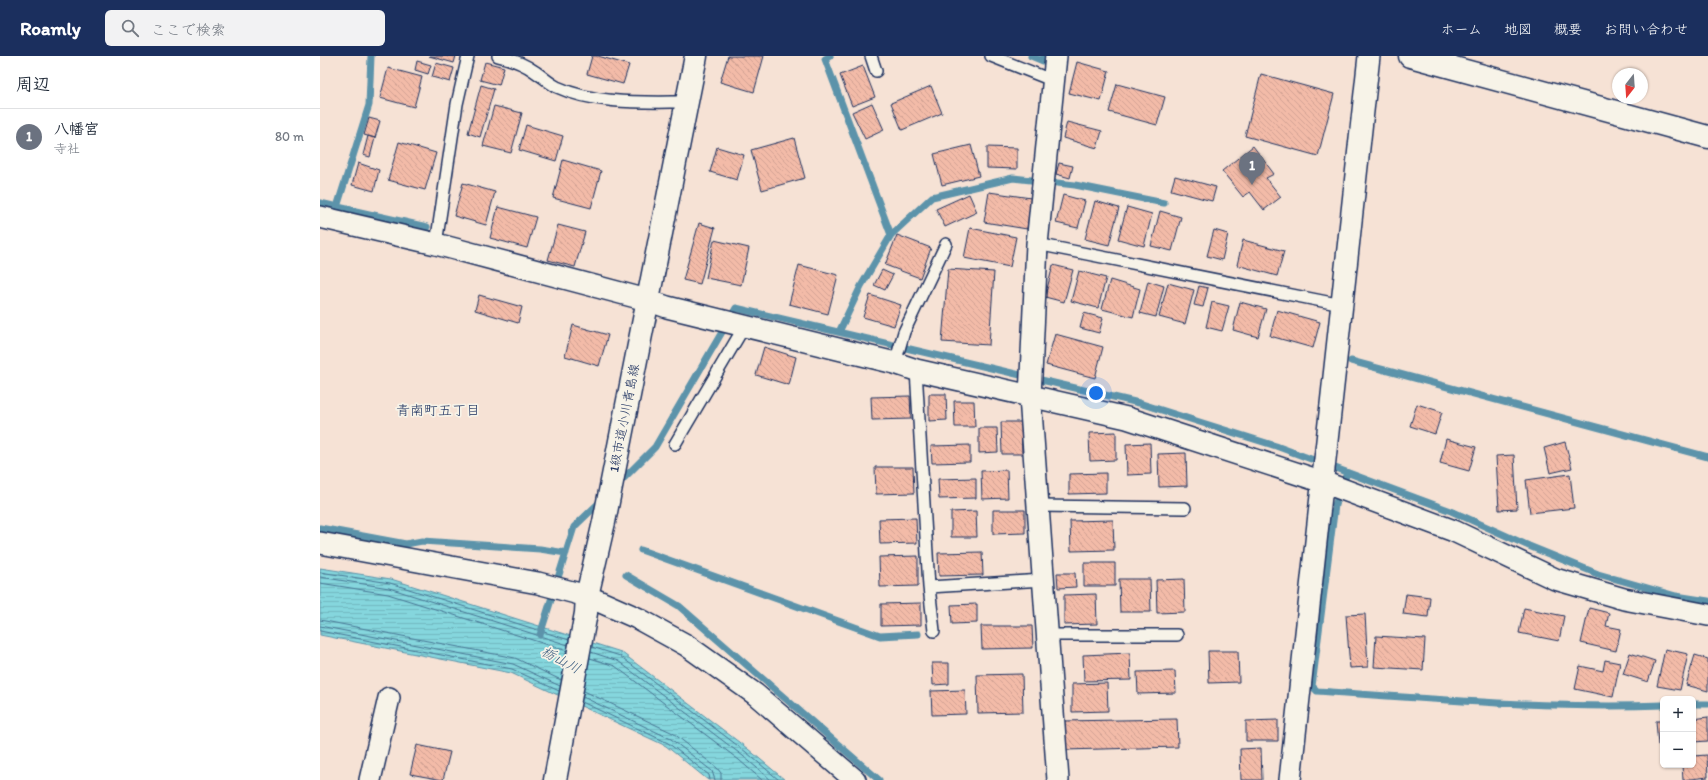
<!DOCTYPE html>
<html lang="ja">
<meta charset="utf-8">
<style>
body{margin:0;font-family:Itim,"Klee One",sans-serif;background:#f2f2f3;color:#1f2937}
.controls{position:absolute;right:12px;bottom:12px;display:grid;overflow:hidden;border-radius:6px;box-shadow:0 1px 3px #0004}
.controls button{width:36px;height:36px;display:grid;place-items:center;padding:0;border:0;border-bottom:1px solid #e0e1e3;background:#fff;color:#1f2937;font:20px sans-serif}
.compass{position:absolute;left:1292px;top:12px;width:36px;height:36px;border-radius:50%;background:#fff;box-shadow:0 1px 3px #0004;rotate:197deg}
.you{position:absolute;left:776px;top:337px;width:14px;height:14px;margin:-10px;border:3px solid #fff;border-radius:50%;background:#1a73e8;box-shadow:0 0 0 6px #1a73e833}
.badge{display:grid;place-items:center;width:26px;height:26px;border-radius:50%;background:#1b2f5e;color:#fff;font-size:13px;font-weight:700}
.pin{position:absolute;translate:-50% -33px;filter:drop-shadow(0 1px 2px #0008)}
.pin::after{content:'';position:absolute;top:21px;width:14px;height:12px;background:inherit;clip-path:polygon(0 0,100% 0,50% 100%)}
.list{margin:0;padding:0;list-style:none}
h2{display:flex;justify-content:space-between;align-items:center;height:52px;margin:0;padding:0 16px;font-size:17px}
h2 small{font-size:13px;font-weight:400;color:#747a83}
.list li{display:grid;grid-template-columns:26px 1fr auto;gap:12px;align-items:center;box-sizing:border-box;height:56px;padding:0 16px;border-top:1px solid #e0e1e3}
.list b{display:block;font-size:15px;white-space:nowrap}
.list p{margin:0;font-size:13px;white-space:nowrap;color:#747a83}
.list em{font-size:13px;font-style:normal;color:#747a83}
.icon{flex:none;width:22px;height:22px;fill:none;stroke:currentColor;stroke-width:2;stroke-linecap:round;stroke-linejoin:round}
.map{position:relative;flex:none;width:1388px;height:724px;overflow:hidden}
header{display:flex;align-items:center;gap:24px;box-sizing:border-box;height:56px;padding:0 20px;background:#1b2f5e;color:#fff}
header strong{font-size:19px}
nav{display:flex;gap:22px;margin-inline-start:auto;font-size:14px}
.search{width:280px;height:36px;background:#f2f2f3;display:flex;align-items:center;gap:10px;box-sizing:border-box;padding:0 14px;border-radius:6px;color:#747a83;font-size:15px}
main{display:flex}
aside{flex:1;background:#fff}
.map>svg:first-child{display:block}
.water{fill:url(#water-rules);stroke:#5b93aa}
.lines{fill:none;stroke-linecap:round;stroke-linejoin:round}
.shore{stroke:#457291;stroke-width:1}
.stream{stroke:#5b93aa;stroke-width:7}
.building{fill:url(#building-back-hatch);stroke:#1b2f5e}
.lane-casing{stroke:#1b2f5e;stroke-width:14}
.street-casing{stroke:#1b2f5e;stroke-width:24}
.secondary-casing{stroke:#1b2f5e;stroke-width:25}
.lane{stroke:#f7f3e8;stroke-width:11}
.street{stroke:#f7f3e8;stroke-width:21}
.secondary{stroke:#f7f3e8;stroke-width:22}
.labels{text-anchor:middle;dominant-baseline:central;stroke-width:3.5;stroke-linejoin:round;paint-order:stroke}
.street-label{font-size:13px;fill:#1b2f5e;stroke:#f7f3e8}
.neighbourhood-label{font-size:14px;fill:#1b2f5e;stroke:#f7f3e8}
.water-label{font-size:14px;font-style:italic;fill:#36597e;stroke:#f7f3e8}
</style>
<header>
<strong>Roamly</strong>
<div class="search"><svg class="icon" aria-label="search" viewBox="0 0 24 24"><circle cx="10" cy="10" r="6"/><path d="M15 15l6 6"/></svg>ここで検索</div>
<nav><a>ホーム</a><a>地図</a><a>概要</a><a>お問い合わせ</a></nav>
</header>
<main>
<aside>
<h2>周辺<small></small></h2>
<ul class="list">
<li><span class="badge" style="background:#6b7280">1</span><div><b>八幡宮</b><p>寺社</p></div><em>80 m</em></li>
</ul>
</aside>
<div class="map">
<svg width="1388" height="724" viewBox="0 0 1388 724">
<defs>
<pattern id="water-rules" width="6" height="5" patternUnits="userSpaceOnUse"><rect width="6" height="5" fill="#85d6dd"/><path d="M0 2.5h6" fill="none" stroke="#72b8c0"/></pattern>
<pattern id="building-back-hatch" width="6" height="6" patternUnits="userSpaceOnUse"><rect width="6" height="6" fill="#f3bba8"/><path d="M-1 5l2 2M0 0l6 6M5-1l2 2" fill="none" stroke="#d0a193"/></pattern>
</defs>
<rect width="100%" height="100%" fill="#f6e2d5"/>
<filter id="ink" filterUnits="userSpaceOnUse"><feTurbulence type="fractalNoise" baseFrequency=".025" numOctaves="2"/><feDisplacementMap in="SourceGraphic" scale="8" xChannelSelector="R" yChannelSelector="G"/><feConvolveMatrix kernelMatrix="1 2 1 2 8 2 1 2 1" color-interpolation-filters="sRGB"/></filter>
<g filter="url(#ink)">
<path class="water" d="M0,512L71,523L301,596L428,693L465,724H388L346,690L191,617L0,579Z"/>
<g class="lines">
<path class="shore" d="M0,516L70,527L249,584
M0,521L69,532L248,589
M0,527L68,538L247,595
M0,564L195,602L241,624
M0,570L193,608L240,630
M0,575L192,613L239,635
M272,591L300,600L426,696L459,724
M271,596L298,605L423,700L451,724
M270,602L295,610L419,704L442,724
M264,635L353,677L397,712L401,717V724
M263,641L351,683L392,715L395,724
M262,646L348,687L389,719L390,724"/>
<path class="stream" d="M510,0L505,3L571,179
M711,0L723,5L724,0
M0,147L107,171
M17,151L49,49L51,0
M519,276L541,230L571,179L612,141L693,122L755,129L844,147
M1031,305L1388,401
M1027,417L1015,449L992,630L997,635C1112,643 1228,653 1343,649
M298,428L335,391L416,252L819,347L956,390L1131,455L1209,490L1278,518L1356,540L1388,545
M0,472L86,488L102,485L220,493L246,497
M321,494L560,580L598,578
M306,519L359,550L559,724
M220,579L254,471L282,444
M1373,648H1388"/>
</g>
<path class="building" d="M109,0H136L134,7Z
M272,0H278L309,9L303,28L267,18Z
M408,0H444L434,36L400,26Z
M97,5L111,9L108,18L95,14Z
M165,6L184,11L179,29L160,24Z
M757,6L789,15L781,45L749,37Z
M116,7L134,12L130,26L112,21Z
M543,10L555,41L532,50L520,19Z
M68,12L102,21L94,51L60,42Z
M941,18L1014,38L998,100L925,80Z
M797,28L845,41L837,69L789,56Z
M161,29L174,33L160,81L148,77Z
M611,30L622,57L582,74L571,47Z
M552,47L564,74L545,83L532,56Z
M174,50L202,57L191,97L163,90Z
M49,62L60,65L55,82L44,79Z
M747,66L782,75L777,92L743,82Z
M206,69L243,80L236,105L199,94Z
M48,80L55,82L50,101L43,99Z
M474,82L485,122L442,134L431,94Z
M79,86L116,97L105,134L68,124Z
M651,89L659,120L622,129L614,98Z
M933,90L954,118L946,122L961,141L944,154L930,136L923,141L902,115Z
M397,91L424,99L417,124L390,116Z
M667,91L697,92V113L667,112Z
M243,104L281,115L271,152L233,142Z
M38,107L59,114L54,135L32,129Z
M739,107L753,110L750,122L736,118Z
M855,120L896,131L892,145L851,134Z
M143,127L175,136L166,169L134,160Z
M669,136L711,142L707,173L664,166Z
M649,138L657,156L625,171L616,153Z
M743,139L765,145L758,172L736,167Z
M775,145L799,152L789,189L765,183Z
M178,151L216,161L207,192L170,182Z
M807,151L832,158L824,190L798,183Z
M840,155L861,161L852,195L831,190Z
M379,167L395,172L380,228L363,224Z
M238,169L265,176L255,211L228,204Z
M650,172L696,181L690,211L644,202Z
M894,174L908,178L902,204L887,200Z
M577,179L611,192L600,222L565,209Z
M394,184L429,192L421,229L386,222Z
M923,184L964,195L957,220L917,209Z
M479,209L518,219L508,258L469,248Z
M733,209L753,214L744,246L725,241Z
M628,213L674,216L669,289L622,286Z
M562,214L573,219L565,234L554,229Z
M759,215L786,222L778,252L751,245Z
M790,224L820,233L813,261L782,253Z
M828,225L844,230L836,261L820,257Z
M848,227L874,234L865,268L839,261Z
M879,230L888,232L883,251L874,249Z
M159,239L202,251L198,267L155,254Z
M550,239L581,249L574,270L543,261Z
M892,246L909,250L902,275L886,271Z
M920,246L946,253L938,281L913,274Z
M957,254L1000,266L993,292L950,280Z
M764,257L783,262L779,277L760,272Z
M253,269L288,279L279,310L245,300Z
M735,278L783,291L775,322L726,309Z
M444,291L476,301L469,329L436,319Z
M609,338H626L627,364L609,365Z
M590,340L591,363L552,364L551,341Z
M634,345H654L655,371H635Z
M1097,348L1122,356L1115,378L1090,370Z
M681,366H701L702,398H682Z
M659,372H677L678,396L659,397Z
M796,376V404L770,405L769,377Z
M1126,383L1156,391L1149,415L1120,407Z
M1245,386L1252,412L1230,417L1224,392Z
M830,387L831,418L807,419L806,388Z
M650,389V406L612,407L611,390Z
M866,397L867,430L839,431L838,398Z
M1194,399L1197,453L1179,454L1176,400Z
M555,411H593L594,437L556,438Z
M687,414L688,442L662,443L661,415Z
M786,417V437L749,438V418Z
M1250,418L1254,452L1210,457L1206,424Z
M656,422V442L619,443L618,423Z
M673,454H705V477L673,478Z
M656,455L657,481H631V456Z
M596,462L597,487L560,488L559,463Z
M793,464L794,494L751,495L750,465Z
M662,496L663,519L619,520L618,497Z
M598,500V530L560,531L559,501Z
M764,507H795V530H764Z
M737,517H755L756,531L738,532Z
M799,523H830L831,556H800Z
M864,523L865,556L837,557L836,524Z
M776,538L777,568L744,569V539Z
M1086,538L1110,541L1108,561L1083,558Z
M601,547V569L561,570V548Z
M657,548V567L632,568L631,549Z
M1204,552L1244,560L1239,585L1199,577Z
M1269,552L1289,557L1286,570L1301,573L1296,595L1261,587Z
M1045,558L1048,611L1030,612L1026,559Z
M661,570H712L713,592L662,593Z
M1056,580L1105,583L1103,614L1054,611Z
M1345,593L1368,598L1360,634L1337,630Z
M888,595H918L919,626L889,627Z
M810,597L811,624L764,625L763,599Z
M1310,597L1335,605L1328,626L1303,618Z
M1375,599L1388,603V635L1366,629Z
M1285,604L1300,607L1293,641L1255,633L1260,610L1283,615Z
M612,607H629V628L613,629Z
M855,615L856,637L818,638L817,616Z
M702,618L703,656L658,657L657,619Z
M787,627L788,655L752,656V628Z
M645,634L646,658L612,659L611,635Z
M1388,661V685L1373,686V663Z
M857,663L858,691L744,694L743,665Z
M958,664V685H926V665Z
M1336,665H1343V688L1338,689Z
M97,689L130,696L123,724L90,718Z
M941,692L942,724H921L920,693Z
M1387,699L1388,721L1363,724L1362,709H1373V700Z"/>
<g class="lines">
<defs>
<path id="lane" d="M178,0C191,3 203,7 214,15C222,20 229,27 237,31C276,49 325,46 367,46
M551,0L556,15
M671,0L734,25
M116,188L137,48L148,0
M717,188L1022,249
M575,307L584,276L626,188
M596,314L609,531L614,575
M355,388L424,271
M718,450L865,452
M609,531L723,524
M727,579H857"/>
<path id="street" d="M736,0L717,188L710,341L738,724
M0,161L116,188L327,244L347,251L575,307L596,314L807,362L1003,426L1134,475L1235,523L1304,543L1388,559
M0,487L218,527L267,540L317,562L366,589L435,638L535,724
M50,724L69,642
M970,724L1049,0"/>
<path id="secondary" d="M1090,0L1388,81
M235,724L266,557L267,540L284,466L376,0"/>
</defs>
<use href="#lane" class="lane-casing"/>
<use href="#street" class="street-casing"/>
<use href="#secondary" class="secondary-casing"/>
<use href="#lane" class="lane"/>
<use href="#street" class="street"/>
<use href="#secondary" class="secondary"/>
</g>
</g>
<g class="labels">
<g class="street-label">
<text transform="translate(304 362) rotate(-79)">1級市道小川青島線</text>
</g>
<g class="neighbourhood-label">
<text x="118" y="354">青南町五丁目</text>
</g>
<g class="water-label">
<text transform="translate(241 604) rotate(28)">栃山川</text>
</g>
</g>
</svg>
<div class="controls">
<button>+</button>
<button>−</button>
</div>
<svg class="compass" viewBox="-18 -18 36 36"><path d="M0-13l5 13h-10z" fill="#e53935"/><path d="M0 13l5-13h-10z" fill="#747a83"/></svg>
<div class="you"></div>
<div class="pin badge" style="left:932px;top:129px;background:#6b7280">1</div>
</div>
</main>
